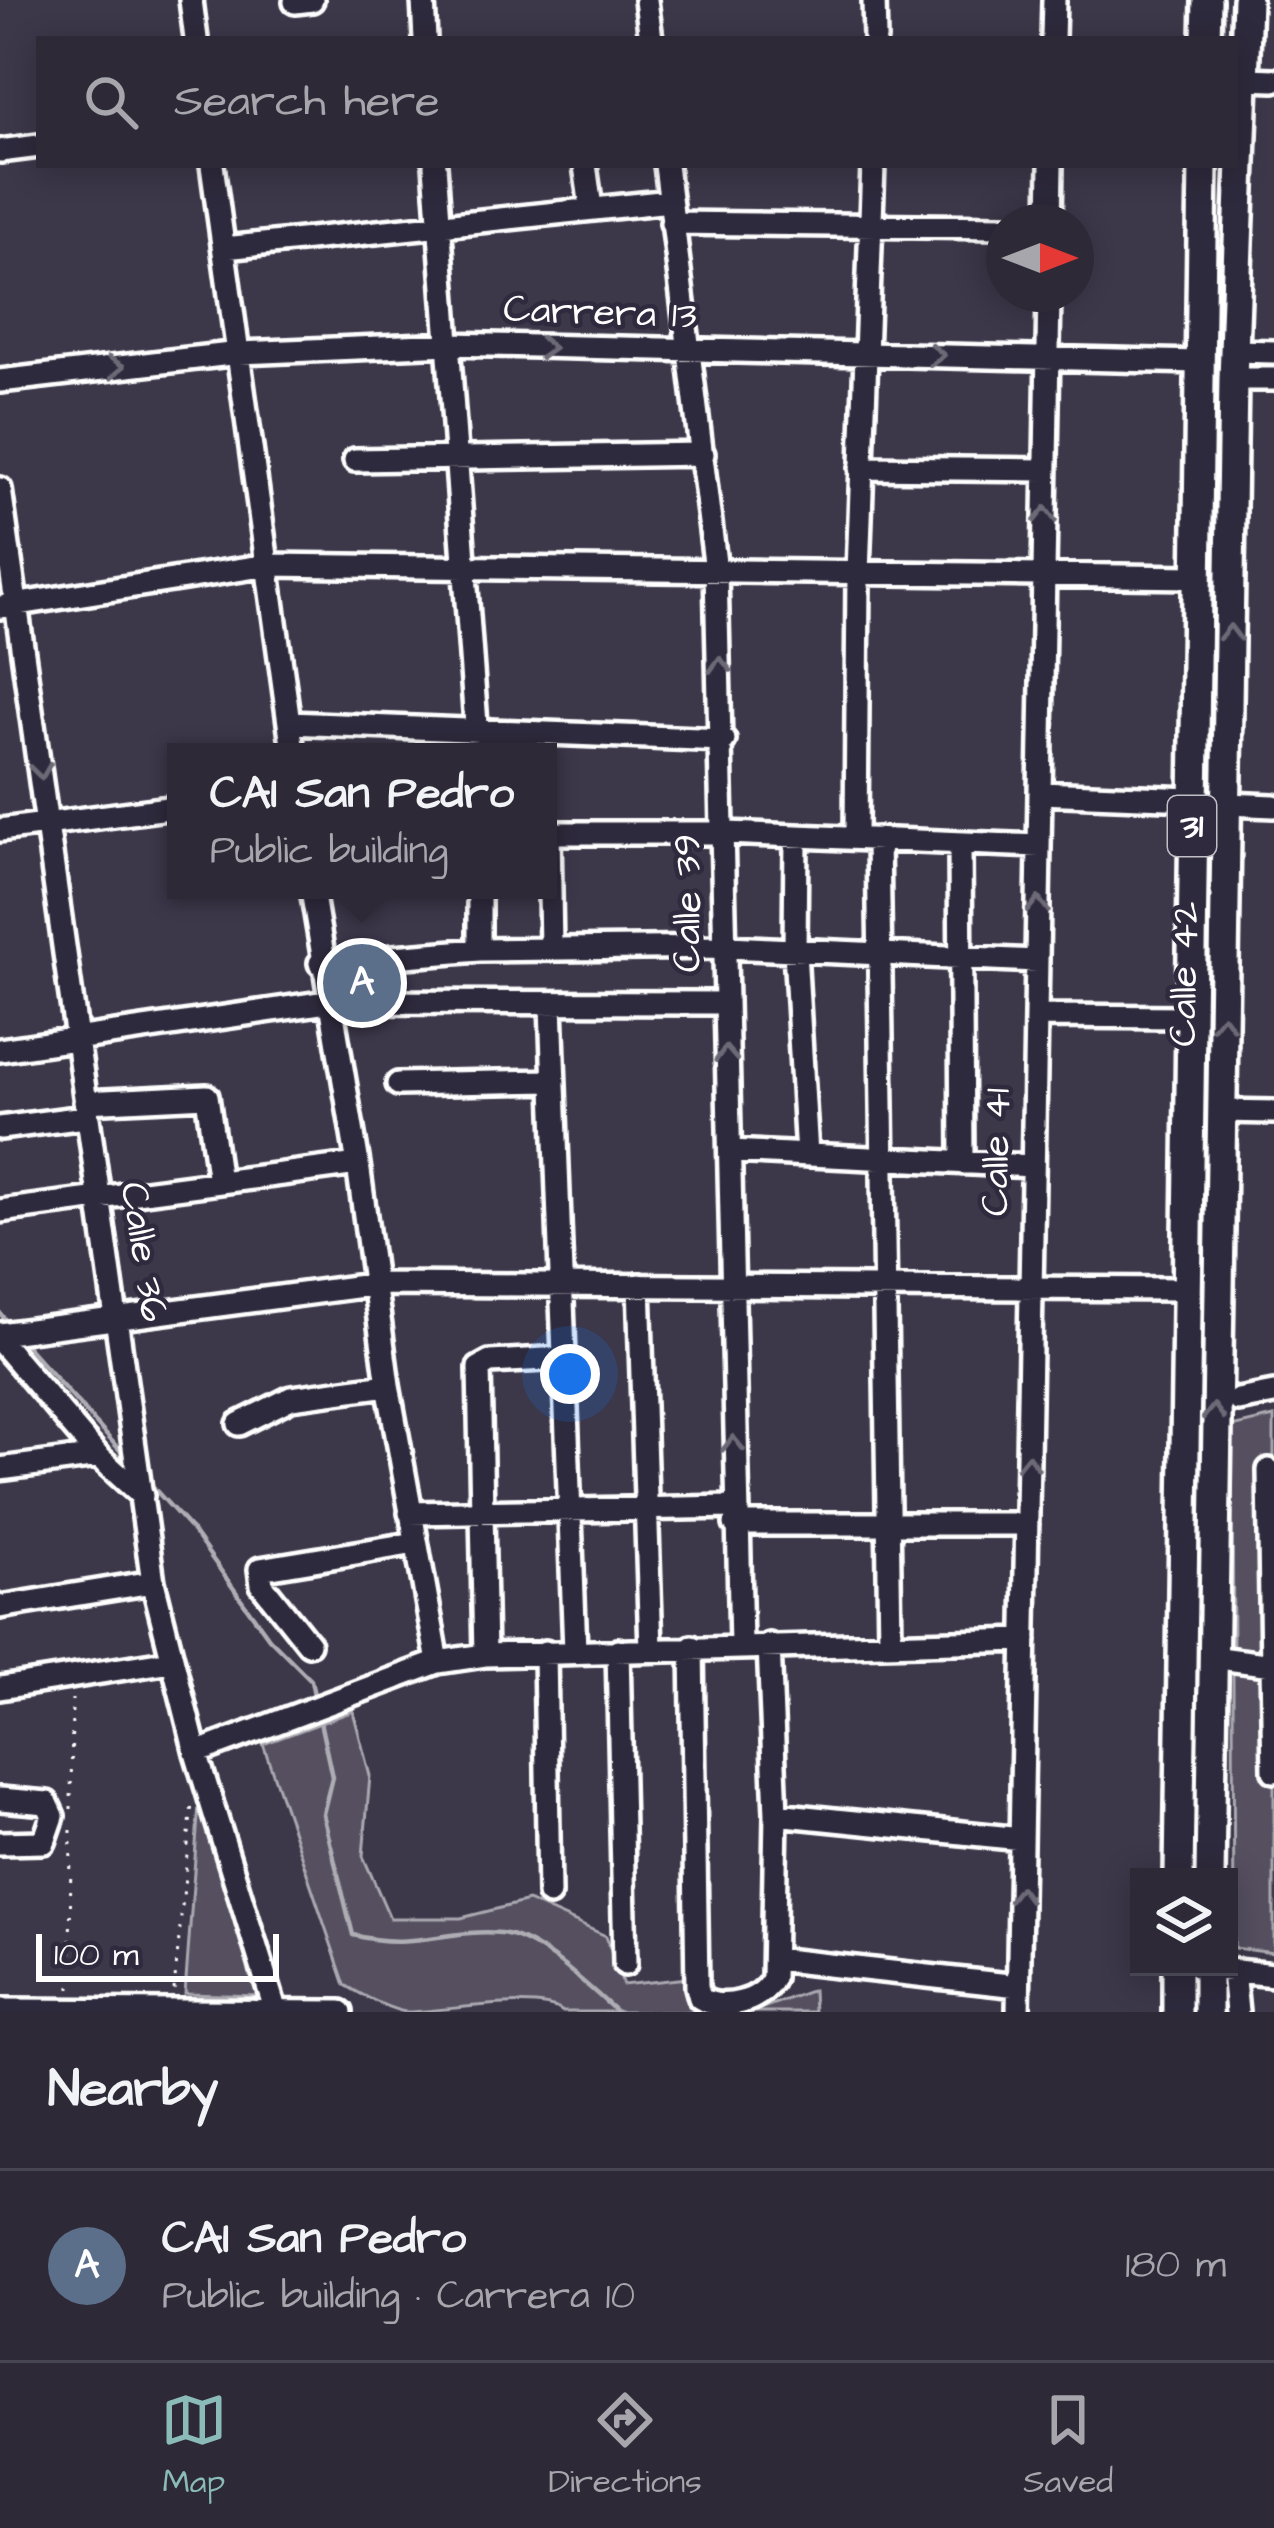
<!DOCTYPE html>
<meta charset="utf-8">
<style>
body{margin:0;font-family:"Architects Daughter",sans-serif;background:#35313f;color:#f1f3f6}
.controls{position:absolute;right:36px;bottom:36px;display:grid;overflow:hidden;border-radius:0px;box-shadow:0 6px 30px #0003}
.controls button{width:108px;height:108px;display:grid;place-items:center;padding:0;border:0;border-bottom:3px solid #484552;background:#2d2937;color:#f1f3f6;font:60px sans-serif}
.compass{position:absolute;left:986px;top:204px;width:108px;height:108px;border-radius:50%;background:#2d2937;box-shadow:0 6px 30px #0003;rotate:90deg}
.scale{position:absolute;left:36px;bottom:30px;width:243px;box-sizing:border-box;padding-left:12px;border:6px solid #fff;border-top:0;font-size:33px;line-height:42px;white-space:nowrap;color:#fff;-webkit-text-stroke:9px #2f2a3d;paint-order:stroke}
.you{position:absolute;left:570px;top:1374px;width:42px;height:42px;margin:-30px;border:9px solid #fff;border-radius:50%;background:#1a73e8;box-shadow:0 0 0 18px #1a73e833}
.badge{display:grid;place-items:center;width:78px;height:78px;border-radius:50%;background:#8bbbb9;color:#fff;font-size:39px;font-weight:700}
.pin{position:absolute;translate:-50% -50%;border:6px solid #fff;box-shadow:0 3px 12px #0006}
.popup{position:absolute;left:167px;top:743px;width:390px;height:156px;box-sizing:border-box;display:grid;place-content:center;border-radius:0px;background:#2d2937;filter:drop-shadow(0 3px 9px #0005);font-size:39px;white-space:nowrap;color:#a7a6ad}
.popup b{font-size:45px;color:#f1f3f6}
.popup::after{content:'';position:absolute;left:50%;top:100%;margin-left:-24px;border:24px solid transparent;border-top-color:#2d2937}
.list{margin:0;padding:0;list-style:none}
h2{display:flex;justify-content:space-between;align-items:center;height:156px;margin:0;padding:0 48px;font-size:51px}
h2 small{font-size:39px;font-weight:400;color:#a7a6ad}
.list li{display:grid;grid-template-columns:78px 1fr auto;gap:36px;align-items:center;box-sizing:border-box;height:192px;padding:0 48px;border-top:3px solid #484552}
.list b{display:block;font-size:45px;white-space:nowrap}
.list p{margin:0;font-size:39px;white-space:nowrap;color:#a7a6ad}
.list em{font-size:39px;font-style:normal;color:#a7a6ad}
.icon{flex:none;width:66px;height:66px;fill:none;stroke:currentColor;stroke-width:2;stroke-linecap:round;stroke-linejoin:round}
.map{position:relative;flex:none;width:1274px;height:2012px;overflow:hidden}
.search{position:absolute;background:#2d2937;box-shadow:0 6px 30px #0003;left:36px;right:36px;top:36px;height:132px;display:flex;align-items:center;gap:30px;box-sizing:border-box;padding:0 42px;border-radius:0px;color:#a7a6ad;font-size:45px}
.sheet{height:348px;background:#2d2937}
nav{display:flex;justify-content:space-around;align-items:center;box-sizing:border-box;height:168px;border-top:3px solid #484552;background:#2d2937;font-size:33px;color:#a7a6ad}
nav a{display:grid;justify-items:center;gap:6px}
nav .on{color:#8bbbb9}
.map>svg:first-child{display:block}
.green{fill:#555060;stroke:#aaa8b0;stroke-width:3}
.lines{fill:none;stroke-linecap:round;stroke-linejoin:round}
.stream{stroke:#afadb4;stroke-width:4.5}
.minor-casing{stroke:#fff;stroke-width:30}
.major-casing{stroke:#fff;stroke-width:36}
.path{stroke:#fff;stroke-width:3;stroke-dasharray:3 9;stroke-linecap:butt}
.minor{stroke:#2f2a3d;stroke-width:21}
.major{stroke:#2f2a3d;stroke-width:27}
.oneway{stroke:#6d6a77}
.labels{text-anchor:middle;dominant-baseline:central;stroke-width:9;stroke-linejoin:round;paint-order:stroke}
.shield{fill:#2f2a3d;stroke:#c1bfc5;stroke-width:3}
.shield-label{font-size:36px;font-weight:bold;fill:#fff}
.street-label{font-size:39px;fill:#fff;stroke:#2f2a3d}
</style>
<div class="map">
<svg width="1274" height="2012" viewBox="0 0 1274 2012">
<rect width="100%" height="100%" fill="#3c3749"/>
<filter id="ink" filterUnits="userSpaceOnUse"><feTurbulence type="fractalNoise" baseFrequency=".00833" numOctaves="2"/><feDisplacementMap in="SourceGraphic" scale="24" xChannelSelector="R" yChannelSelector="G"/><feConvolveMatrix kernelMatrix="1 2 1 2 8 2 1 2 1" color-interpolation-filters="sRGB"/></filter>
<g filter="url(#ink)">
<path class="green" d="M1274,1417V1953L1234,1948L1232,1427Z
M353,1711L370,1776L363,1856L390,1918H461L528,1901L606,1936L623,1985L687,1978L705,2011H754L813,1990L814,2012H563C540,1993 444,2012 405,2012C385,2008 362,1995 345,1985L263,1744Z
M200,1790L262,1996L185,1994Z"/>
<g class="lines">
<path class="stream" d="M0,1313L10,1326
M21,1340L126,1457
M149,1483L191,1529L269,1638L311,1680L315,1700
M319,1717L332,1777L323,1814L353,1935C414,1951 448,1928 501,1933C538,1937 590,1988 617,2012"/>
<defs>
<path id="minor" d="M191,0L196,39
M423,0L425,39
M646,0L651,39
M874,0L875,39
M295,2L312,0
M1053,39L1054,0
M1246,79L1274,80
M0,151L39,146
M212,165L293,752
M435,165L478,752
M585,165L591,208
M666,165L716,571L741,1645
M1050,222L1051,165
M672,223L1004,227
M225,248L670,201
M1234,351L1274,352
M1233,379H1274
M0,381L239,353L449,344L1199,362
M355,460L703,454
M861,468L1045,470
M0,489L153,1582L196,1753L276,2012
M0,607L268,565L1196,577
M289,723L724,740
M1040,793L1192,799
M1227,804L1274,806
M0,830L176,807
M548,833H726L1039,846
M549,833L551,949
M796,837L795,951L807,1155
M856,838L858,573L873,165
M878,839L890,1642
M960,844L962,1163
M312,890L358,1164L388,1385L438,1662
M479,890V950
M320,963L479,950L728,947L1037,961
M551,1005L575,1651
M1036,1016L1189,1017
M0,1050L327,1002L724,1003
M398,1084L553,1081
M85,1102L207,1096L219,1182
M1221,1111L1274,1112
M0,1128L85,1117
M730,1151L1033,1166
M0,1211L358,1164
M639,1285L651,1649
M0,1334L377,1284L1184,1289
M0,1341L98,1456L142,1496
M1238,1400L1274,1393
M239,1424L291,1398L388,1385
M0,1469L98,1456
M1269,1470L1272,1665
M410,1513L734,1507
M735,1524H1027
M0,1607L153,1582
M309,1644L262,1585L260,1569L416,1543
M692,1647L697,1987L700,1998C722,2012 762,2002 773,1978L776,1814L769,1645
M618,1650L625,1964
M545,1652L549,1894
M485,1655L479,1368L490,1362L564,1358
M1212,1657L1272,1665L1274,1771
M0,1688L171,1661
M196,1753L438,1662L485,1655L1025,1640
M0,1799L47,1803L53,1816L44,1842L0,1843
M776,1814L1021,1839
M774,1959L1018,1986
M1198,1967L1274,1975
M1233,1971L1237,2012
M0,2010L341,2012
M1018,2012L1049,294"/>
<path id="major" d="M1206,39L1207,0
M1179,1877L1203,165
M1210,1877L1233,379L1247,0
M1177,2012V1967
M1208,2012V1967"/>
</defs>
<use href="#minor" class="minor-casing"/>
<use href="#major" class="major-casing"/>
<path class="path" d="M71,1809L72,1699
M70,1989L71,1825
M174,1990L192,1803"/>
<use href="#minor" class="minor"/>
<use href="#major" class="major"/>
</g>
<defs><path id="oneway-chevron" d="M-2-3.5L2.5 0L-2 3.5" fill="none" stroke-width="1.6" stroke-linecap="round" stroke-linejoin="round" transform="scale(3)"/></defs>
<g class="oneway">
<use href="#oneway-chevron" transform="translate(547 348) rotate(2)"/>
<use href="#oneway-chevron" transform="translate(937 355) rotate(1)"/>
<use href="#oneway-chevron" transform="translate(116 367) rotate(-7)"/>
<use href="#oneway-chevron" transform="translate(1045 515) rotate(-89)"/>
<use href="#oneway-chevron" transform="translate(1230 633) rotate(-89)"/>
<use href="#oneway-chevron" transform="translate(720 665) rotate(-93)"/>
<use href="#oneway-chevron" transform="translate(41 771) rotate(82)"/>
<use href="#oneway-chevron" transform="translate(1038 905) rotate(-89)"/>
<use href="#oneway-chevron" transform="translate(1223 1023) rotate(-89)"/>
<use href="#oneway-chevron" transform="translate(726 1054) rotate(-93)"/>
<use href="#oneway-chevron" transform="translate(1214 1412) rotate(-89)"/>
<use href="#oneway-chevron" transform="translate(733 1444) rotate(-91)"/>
<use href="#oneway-chevron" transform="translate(1028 1463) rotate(-89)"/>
<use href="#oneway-chevron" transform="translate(1020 1895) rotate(-89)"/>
</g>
</g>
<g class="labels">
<rect class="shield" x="1168" y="796" width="48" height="60" rx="9"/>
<g class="shield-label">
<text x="1192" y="826">31</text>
</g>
<g class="street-label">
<text transform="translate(600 313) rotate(2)">Carrera 13</text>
<text transform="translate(689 903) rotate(-90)">Calle 39</text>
<text transform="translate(1185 974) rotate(-89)">Calle 42</text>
<text transform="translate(997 1152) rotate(-89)">Calle 41</text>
<text transform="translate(143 1252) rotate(81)">Calle 36</text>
</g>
</g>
</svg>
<div class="controls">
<button><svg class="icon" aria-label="layers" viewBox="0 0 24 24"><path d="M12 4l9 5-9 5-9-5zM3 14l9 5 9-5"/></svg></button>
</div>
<svg class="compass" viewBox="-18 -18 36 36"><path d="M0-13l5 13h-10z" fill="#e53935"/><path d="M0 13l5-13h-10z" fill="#a7a6ad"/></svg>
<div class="scale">100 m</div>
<div class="you"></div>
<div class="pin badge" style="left:362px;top:983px;background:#5c6f8a">A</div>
<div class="popup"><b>CAI San Pedro</b>Public building</div>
<div class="search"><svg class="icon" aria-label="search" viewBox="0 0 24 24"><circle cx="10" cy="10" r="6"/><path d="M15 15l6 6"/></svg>Search here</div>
</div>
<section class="sheet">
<h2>Nearby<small></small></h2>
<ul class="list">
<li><span class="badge" style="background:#5c6f8a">A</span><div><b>CAI San Pedro</b><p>Public building · Carrera 10</p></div><em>180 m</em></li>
</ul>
</section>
<nav>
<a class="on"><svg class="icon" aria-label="map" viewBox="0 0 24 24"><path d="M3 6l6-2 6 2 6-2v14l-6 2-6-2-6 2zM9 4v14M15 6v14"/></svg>Map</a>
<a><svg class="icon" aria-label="directions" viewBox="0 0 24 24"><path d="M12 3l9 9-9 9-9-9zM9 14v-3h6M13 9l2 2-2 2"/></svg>Directions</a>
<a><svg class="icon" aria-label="saved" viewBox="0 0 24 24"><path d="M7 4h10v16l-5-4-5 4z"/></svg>Saved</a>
</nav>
